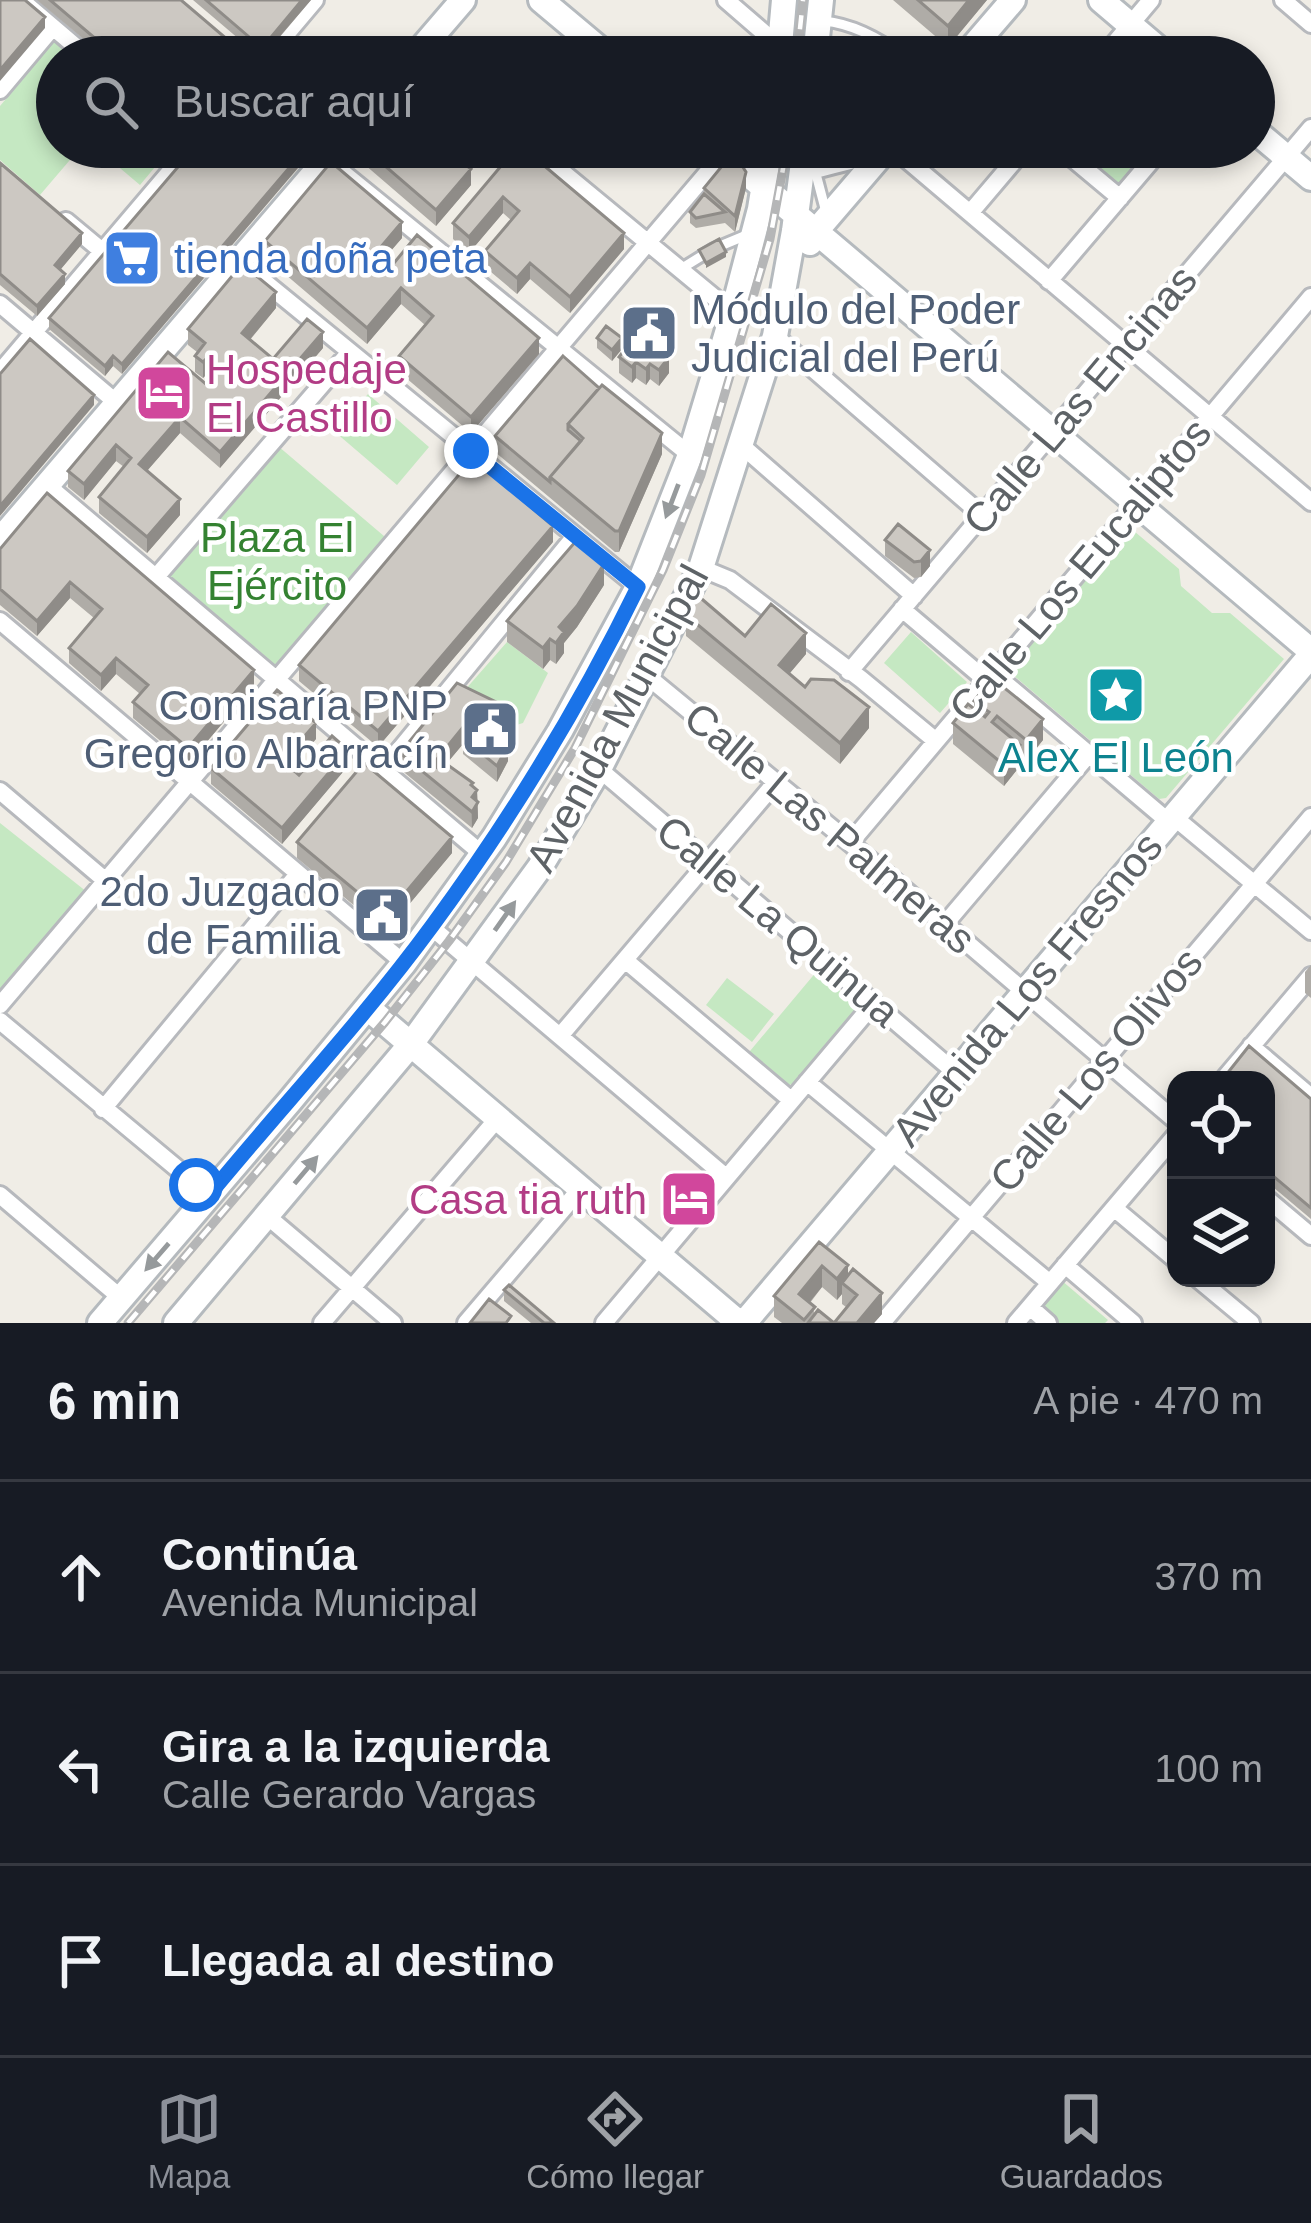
<!DOCTYPE html>
<html lang="es">
<meta charset="utf-8">
<style>
body{margin:0;font-family:Helvetica,sans-serif;background:#20242c;color:#f1f3f6}
.controls{position:absolute;right:36px;bottom:36px;display:grid;overflow:hidden;border-radius:24px;box-shadow:0 6px 18px #0003}
.controls button{width:108px;height:108px;display:grid;place-items:center;padding:0;border:0;border-bottom:3px solid #363941;background:#171b24;color:#f1f3f6;font:60px sans-serif}
.stop{position:absolute;width:36px;height:36px;margin:-27px;border:9px solid #1a73e8;border-radius:50%;background:#fff}
.stop.end{background:#1a73e8;border-color:#fff;box-shadow:0 3px 12px #0008}
.list{margin:0;padding:0;list-style:none}
h2{display:flex;justify-content:space-between;align-items:center;height:156px;margin:0;padding:0 48px;font-size:51px}
h2 small{font-size:39px;font-weight:400;color:#9ea1a6}
.list li{display:grid;grid-template-columns:78px 1fr auto;gap:36px;align-items:center;box-sizing:border-box;height:192px;padding:0 48px;border-top:3px solid #363941}
.list b{display:block;font-size:45px;white-space:nowrap}
.list p{margin:0;font-size:39px;white-space:nowrap;color:#9ea1a6}
.list em{font-size:39px;font-style:normal;color:#9ea1a6}
.icon{flex:none;width:66px;height:66px;fill:none;stroke:currentColor;stroke-width:2;stroke-linecap:round;stroke-linejoin:round}
.map{position:relative;flex:none;width:1311px;height:1323px;overflow:hidden}
.search{position:absolute;background:#171b24;box-shadow:0 6px 18px #0003;left:36px;right:36px;top:36px;height:132px;display:flex;align-items:center;gap:30px;box-sizing:border-box;padding:0 42px;border-radius:66px;color:#9ea1a6;font-size:45px}
.sheet{height:732px;background:#171b24}
nav{display:flex;justify-content:space-around;align-items:center;box-sizing:border-box;height:168px;border-top:3px solid #363941;background:#171b24;font-size:33px;color:#9ea1a6}
nav a{display:grid;justify-items:center;gap:6px}
nav .on{color:#8c9099}
.map>svg:first-child{display:block}
.green{fill:#c5e8c2}
.lines{fill:none;stroke-linecap:round;stroke-linejoin:round}
.lane-casing{stroke:#b7b9bd;stroke-width:15}
.street-casing{stroke:#b7b9bd;stroke-width:22}
.secondary-casing{stroke:#b5babe;stroke-width:30}
.lane{stroke:#fff;stroke-width:9}
.street{stroke:#fff;stroke-width:16}
.secondary{stroke:#fff;stroke-width:24}
.rail-casing{stroke:#b5b6b7;stroke-width:9}
.rail{stroke:#fff;stroke-width:4.5;stroke-dasharray:14;stroke-linecap:butt}
.wall{fill:#afaca7;fill-rule:evenodd}
.shaded-wall{fill:#8f8c88}
.building{fill:#ccc8c2;stroke:#8f8c88;stroke-width:3}
.oneway{fill:#969a9c}
.route{stroke:#1a73e8;stroke-width:15}
.labels{text-anchor:middle;dominant-baseline:central;stroke-width:9;stroke-linejoin:round;paint-order:stroke}
.shop-label{font-size:42px;fill:#366cbe;stroke:#fff;text-anchor:start}
.service-label{font-size:42px;fill:#4e5e75;stroke:#fff;text-anchor:end}
.hotel-label{font-size:42px;fill:#b23c85;stroke:#fff;text-anchor:start}
.street-label{font-size:42px;fill:#5e6367;stroke:#fff}
.park-label{font-size:42px;fill:#348231;stroke:#fff}
.culture-label{font-size:42px;fill:#0d838f;stroke:#fff}
</style>
<div class="map">
<svg width="1311" height="1323" viewBox="0 0 1311 1323">
<rect width="100%" height="100%" fill="#f0ede6"/>
<path class="green" d="M56,39L76,57H57V147H81L40,195L0,160V106Z
M95,147H168L170,149L140,185Z
M1069,147H1155L1122,186H1118Z
M368,394L429,447L397,485L335,432Z
M278,446L391,542L279,672L167,576Z
M1128,526L1179,569L1181,586L1212,613H1230L1284,659L1166,798L1159,799L1006,669Z
M911,632L967,682L940,713L884,663Z
M507,642L548,673L523,723L513,726L457,699Z
M0,823L87,892L0,994Z
M817,971L863,1011L800,1083L782,1086L745,1057Z
M727,978L774,1014L752,1042L706,1005Z
M1061,1280L1108,1320L1105,1323H1047L1034,1312Z"/>
<g class="lines">
<defs>
<path id="lane" d="M824,21C854,24 881,39 905,57
M822,147L816,174L826,212
M833,169L853,164L866,147
M814,174L833,169L838,147
M679,270L713,249L749,234"/>
<path id="street" d="M21,0L88,57
M726,0L770,38
M1283,0L1311,24
M267,57L315,0
M754,57L770,38L779,34
M1103,57L1151,0
M0,90L53,27
M532,147L733,313
M892,147L1311,502
M1059,147L1120,198
M332,164L690,455
M970,213L1026,147
M66,221L102,251
M239,261L638,587
M1049,281L1163,147
M0,304L117,403
M775,336L982,515
M0,372L191,147
M741,445L914,596
M47,485L482,854
M701,568L730,580L861,679L936,741
M156,577L350,352
M902,609L987,681
M0,621L404,963
M849,672L1311,128
M993,673L1169,822
M647,676L850,843L1176,1121
M599,769L956,1073
M383,770L575,536
M0,791L106,881
M1174,817L1311,931
M850,843L1311,297
M945,924L1089,754
M431,927L726,1177
M625,960L791,1100
M0,1005L724,153
M0,1021L209,1195
M560,1036L776,782
M1251,1046L1311,1097
M1223,1080L1311,976
M807,1082L1050,1283
M103,1109L298,874
M0,1195L121,1298
M1266,1198L1311,1236
M1114,1208L1176,1260
M267,1216L393,1323
M1065,1265L1133,1323
M1197,1278L1251,1323
M1030,1307L1048,1323
M322,1323L498,1118
M466,1323L581,1188
M604,1323L874,1003
M882,1323L1311,817
M1016,1323L1176,1135"/>
<path id="secondary" d="M541,0L609,57
M1101,0L1168,57
M414,57L463,0
M779,57L784,0
M815,57L821,0
M964,57L1013,0
M1254,130L1311,178
M716,147L1311,651
M810,243L816,231L888,147
M0,540L337,147
M368,1008L739,1323
M100,1323L290,1101L404,963L494,838L560,731L638,587L690,455L730,323L760,209L770,147
M176,1323L411,1044L540,867L599,769L701,568L775,336L794,231L805,147
M744,1323L1311,655"/>
</defs>
<use href="#lane" class="lane-casing"/>
<use href="#street" class="street-casing"/>
<use href="#secondary" class="secondary-casing"/>
<use href="#lane" class="lane"/>
<use href="#street" class="street"/>
<use href="#secondary" class="secondary"/>
<defs>
<path id="rail" d="M797,57L803,0
M128,1323L385,1022L449,941L506,862L575,748L663,570L701,475L770,239L787,147"/>
</defs>
<use href="#rail" class="rail-casing"/>
<use href="#rail" class="rail"/>
</g>
<path class="wall" d="M37,0H181L248,57H105Z
M193,0H311L263,57H260Z
M893,0H987L948,47Z
M195,147L122,374L113,366L105,376L49,329V318Z
M350,147H476L463,163L471,185L436,226L350,152Z
M517,147L624,249L570,313L530,279L517,294L485,267V251L511,220L503,213L469,253L453,239V223Z
M844,147H866L859,158Z
M0,163L82,244L60,270L65,284L37,316L0,285Z
M704,188H746L735,232L725,223L696,228L690,223V212L704,194Z
M402,238L377,267L385,274L539,354L471,433L399,372V356L425,325L401,304L367,344L265,257V241Z
M276,308L250,340L273,359L323,348L220,468L180,433L147,471L180,515L147,553L99,513V497L124,467L116,461L84,500L68,487V471L207,385L213,379L207,374L203,378L195,372V356L197,352L188,345V329Z
M635,333L662,341L669,373L659,386L650,379L646,385L636,378L632,383L619,373V357L624,351V340Z
M597,338L622,349L612,361L597,348Z
M563,356L662,454L619,552H615L495,452V436Z
M47,493L254,686L188,764L133,718V702L140,694L116,674L101,691L69,663V648L94,618L70,598L37,636L0,605V549Z
M885,540L930,566L921,577L914,578L885,556Z
M553,542L378,747L299,681V665Z
M604,585L577,627L564,643V653L556,664L550,660L543,669L507,642V621Z
M686,615L745,636L806,654L789,674L805,687L869,728L840,764L686,636Z
M457,683L513,726L505,743L508,761L497,782L463,754V744L446,764L477,790L478,818L472,828L400,769V753Z
M974,701L1043,740L1026,761L1020,756V766L1004,786L953,744V723L974,709Z
M316,739L291,768L299,775L348,766L282,844L211,784V768Z
M297,842L452,853L386,932L297,858Z
M1311,965V998L1305,993V972Z
M1266,1080L1311,1099V1219L1266,1181Z
M819,1242L882,1314L874,1323H782L774,1317V1296ZM822,1287L837,1300L842,1294V1304L846,1307L834,1323L815,1314L810,1303Z
M504,1290L554,1323H531L504,1301Z"/>
<path class="shaded-wall" d="M302,0H311L262,57V48Z
M969,0H987L948,47V26Z
M45,17V28L0,81V70Z
M307,147H316L122,374V364Z
M463,147H476L455,172V156Z
M471,169V185L436,226V210Z
M746,172V188L735,232V216Z
M503,197V213L469,253V237Z
M402,222V238L369,276V261Z
M82,233V244L55,276V265Z
M624,233V249L570,313V297Z
M726,252V257L706,268V263Z
M530,263V279L517,294V278Z
M65,274V284L37,316V306Z
M401,288V304L367,344V328Z
M276,292V308L242,349V333Z
M323,332V348L220,468V452Z
M539,338V354L471,433V417Z
M622,338V349L612,361V350Z
M113,356V366L105,376V366Z
M669,357V373L659,386V370Z
M207,358V374L203,378V362Z
M636,362V378L632,383V367Z
M650,364V379L646,385V369Z
M94,395V405L0,516V506Z
M180,417V433L139,480V464Z
M662,433V454L619,552V531Z
M116,445V461L84,500V484Z
M180,499V515L147,553V537Z
M553,526V542L378,747V731Z
M930,550V566L921,577V561Z
M604,564V585L577,627L564,643V653L556,664V643L559,627Z
M70,582V598L37,636V621Z
M806,633V654L779,686V665Z
M550,639V660L543,669V648Z
M116,658V674L101,691V675Z
M254,670V686L188,764V748Z
M869,707V728L840,764V743Z
M513,710V726L499,754V738Z
M472,716V732L463,738V744L433,780V764Z
M1043,719V740L1026,761V740Z
M316,723V739L283,777V761Z
M508,745V761L497,782V766Z
M1020,745V766L1004,786V765Z
M348,750V766L282,844V828Z
M473,783V795L477,790L478,818L472,828L471,785Z
M452,837V853L386,932V916Z
M848,1265V1286L842,1283V1294L837,1300V1279Z
M822,1266V1287L799,1315V1294Z
M882,1293V1314L874,1323H857Z"/>
<path class="building" d="M0,0H25L45,17L0,70Z
M50,0H181L248,57H117Z
M206,0H302L262,48Z
M918,0H969L948,26Z
M195,147H307L122,364L113,356L105,366L49,318Z
M363,147H463L455,156L471,169L436,210Z
M517,147H522L624,233L570,297L530,263L517,278L485,251L519,211L503,197L469,237L453,223Z
M731,155L739,161L746,172L735,216L704,188Z
M331,162L402,222L369,261L385,274L417,235L539,338L471,417L399,356L433,316L401,288L367,328L265,241Z
M0,163L82,233L55,265L65,274L37,306L0,274Z
M704,194L725,212L696,218L690,212Z
M719,239L726,252L706,263L699,250Z
M242,264L276,292L242,333L273,359L307,319L323,332L220,452L180,417L139,464L180,499L147,537L99,497L131,458L116,445L84,484L68,471L168,352L207,385L221,369L207,358L203,362L195,356L205,343L188,329Z
M647,319L662,330L656,337L666,344L661,350L669,357L659,370L650,364L646,369L636,362L632,367L619,357L629,344L624,340L632,330L635,333Z
M606,326L622,338L612,350L597,338Z
M30,339L94,395L0,506V374Z
M563,356L599,388L568,424V430L581,441L550,477V482L495,436Z
M602,385L662,433L619,531H615L550,477L583,438L568,424Z
M473,458L553,526L378,731L299,665Z
M47,493L254,670L188,748L133,702L148,685L116,658L101,675L69,648L102,609L70,582L37,621L0,589V549Z
M898,524L930,550L921,561L914,562L885,540Z
M576,541L604,564L577,606L559,627L564,632L556,643L550,639L543,648L507,621Z
M696,594L745,636L771,604L806,633L779,665L805,687L811,679L834,680L869,707L840,743L686,615Z
M992,678L1043,719L1026,740L997,716L992,722L1020,745L1004,765L953,723L968,704L985,717L989,712L974,701Z
M457,683L513,710L499,738L508,745L497,766L463,738L477,720L472,716L433,764L440,770L445,763L473,783L471,785L477,790L472,797L478,802L472,812L400,753Z
M277,690L316,723L283,761L299,775L332,736L348,750L282,828L211,768Z
M364,763L452,837L386,916L297,842Z
M1249,1046L1311,1099V1208L1266,1170V1080H1222Z
M819,1242L848,1265L837,1279L822,1266L799,1294L815,1307L804,1320L774,1296Z
M853,1269L882,1293L857,1323H808L818,1310L834,1323L857,1295L842,1283Z
M509,1285L554,1323H544L504,1290Z
M489,1299L511,1316L506,1323H470Z"/>
<defs><path id="oneway-solid" d="M-6-.8H1V-3.2L6.5 0L1 3.2V.8H-6Z" transform="scale(3)"/></defs>
<g class="oneway">
<use href="#oneway-solid" transform="translate(672 501) rotate(111)"/>
<use href="#oneway-solid" transform="translate(505 916) rotate(-55)"/>
<use href="#oneway-solid" transform="translate(306 1170) rotate(-50)"/>
<use href="#oneway-solid" transform="translate(157 1257) rotate(131)"/>
</g>
<g class="lines">
<path class="route" d="M196,1185L209,1195C283,1105 363,1020 432,926C510,820 580,706 638,587L471,451"/>
</g>
<defs>
<symbol id="supermarket-square" viewBox="-11 -11 22 22"><rect x="-9" y="-9" width="18" height="18" rx="4" fill="#3f7fe0" stroke="#fff"/><path d="M-6-5.5h2.5l.6 2H6L4.5 2H-2.5L-4.4-4H-6ZM-1.5 3.2a1.3 1.3 0 1 0 .1 0ZM3 3.2a1.3 1.3 0 1 0 .1 0Z" fill="#fff"/></symbol>
<symbol id="civic-square" viewBox="-11 -11 22 22"><rect x="-9" y="-9" width="18" height="18" rx="4" fill="#5c6f8a" stroke="#fff"/><path d="M-.6-6.5H3V-4.5H.6V-3L4-1V1h2V6H-6V1h2V-1L-.6-3ZM-1.2 2.5V6h2.4V2.5Z" fill="#fff"/></symbol>
<symbol id="hotel-square" viewBox="-11 -11 22 22"><rect x="-9" y="-9" width="18" height="18" rx="4" fill="#d1479c" stroke="#fff"/><path d="M-6-4.5h1.5V1H6V5H4.5V3h-9V5H-6ZM-4 0a1.8 1.8 0 1 1 3.6 0ZM.5 0V-2.5h3Q6-2.5 6 0Z" fill="#fff"/></symbol>
<symbol id="sight-square" viewBox="-11 -11 22 22"><rect x="-9" y="-9" width="18" height="18" rx="4" fill="#0f9aa8" stroke="#fff"/><path d="M0-6L1.8-2.2L6-1.7L2.9 1.2L3.7 5.4L0 3.3L-3.7 5.4L-2.9 1.2L-6-1.7L-1.8-2.2Z" fill="#fff"/></symbol>
</defs>
<g fill-rule="evenodd">
<use href="#supermarket-square" x="99" y="225" width="66" height="66"/>
<use href="#civic-square" x="616" y="300" width="66" height="66"/>
<use href="#hotel-square" x="131" y="360" width="66" height="66"/>
<use href="#sight-square" x="1083" y="662" width="66" height="66"/>
<use href="#civic-square" x="457" y="696" width="66" height="66"/>
<use href="#civic-square" x="349" y="882" width="66" height="66"/>
<use href="#hotel-square" x="656" y="1166" width="66" height="66"/>
</g>
<g class="labels">
<g class="shop-label">
<text x="174" y="258">tienda doña peta</text>
</g>
<g class="service-label">
<text x="691" y="309" text-anchor="start">Módulo del Poder<tspan x="691" dy="48">Judicial del Perú</tspan></text>
<text x="448" y="705">Comisaría PNP<tspan x="448" dy="48">Gregorio Albarracín</tspan></text>
<text x="340" y="891">2do Juzgado<tspan x="340" dy="48">de Familia</tspan></text>
</g>
<g class="hotel-label">
<text x="206" y="369">Hospedaje<tspan x="206" dy="48">El Castillo</tspan></text>
<text x="647" y="1199" text-anchor="end">Casa tia ruth</text>
</g>
<g class="street-label">
<text transform="translate(1080 400) rotate(-50)">Calle Las Encinas</text>
<text transform="translate(1080 570) rotate(-50)">Calle Los Eucaliptos</text>
<text transform="translate(617 718) rotate(-62)">Avenida Municipal</text>
<text transform="translate(830 828) rotate(40)">Calle Las Palmeras</text>
<text transform="translate(778 921) rotate(40)">Calle La Quinua</text>
<text transform="translate(1027 989) rotate(-50)">Avenida Los Fresnos</text>
<text transform="translate(1096 1070) rotate(-50)">Calle Los Olivos</text>
</g>
<g class="park-label">
<text x="277" y="537">Plaza El<tspan x="277" dy="48">Ejército</tspan></text>
</g>
<g class="culture-label">
<text x="1116" y="757">Alex El León</text>
</g>
</g>
</svg>
<div class="controls">
<button><svg class="icon" aria-label="locate" viewBox="0 0 24 24"><circle cx="12" cy="12" r="6"/><path d="M12 2v4M12 18v4M2 12h4M18 12h4"/></svg></button>
<button><svg class="icon" aria-label="layers" viewBox="0 0 24 24"><path d="M12 4l9 5-9 5-9-5zM3 14l9 5 9-5"/></svg></button>
</div>
<div class="stop" style="left:196px;top:1185px"></div>
<div class="stop end" style="left:471px;top:451px"></div>
<div class="search"><svg class="icon" aria-label="search" viewBox="0 0 24 24"><circle cx="10" cy="10" r="6"/><path d="M15 15l6 6"/></svg>Buscar aquí</div>
</div>
<section class="sheet">
<h2>6 min<small>A pie · 470 m</small></h2>
<ul class="list">
<li><svg class="icon" aria-label="ahead" viewBox="0 0 24 24"><path d="M12 20V5M6 11l6-6 6 6"/></svg><div><b>Continúa</b><p>Avenida Municipal</p></div><em>370 m</em></li>
<li><svg class="icon" aria-label="left" viewBox="0 0 24 24"><path d="M17 20v-9H6M10 6l-5 5 5 5"/></svg><div><b>Gira a la izquierda</b><p>Calle Gerardo Vargas</p></div><em>100 m</em></li>
<li><svg class="icon" aria-label="arrive" viewBox="0 0 24 24"><path d="M6 21V4h12l-3 4 3 4H6"/></svg><div><b>Llegada al destino</b></div></li>
</ul>
</section>
<nav>
<a class="on"><svg class="icon" aria-label="map" viewBox="0 0 24 24"><path d="M3 6l6-2 6 2 6-2v14l-6 2-6-2-6 2zM9 4v14M15 6v14"/></svg>Mapa</a>
<a><svg class="icon" aria-label="directions" viewBox="0 0 24 24"><path d="M12 3l9 9-9 9-9-9zM9 14v-3h6M13 9l2 2-2 2"/></svg>Cómo llegar</a>
<a><svg class="icon" aria-label="saved" viewBox="0 0 24 24"><path d="M7 4h10v16l-5-4-5 4z"/></svg>Guardados</a>
</nav>
